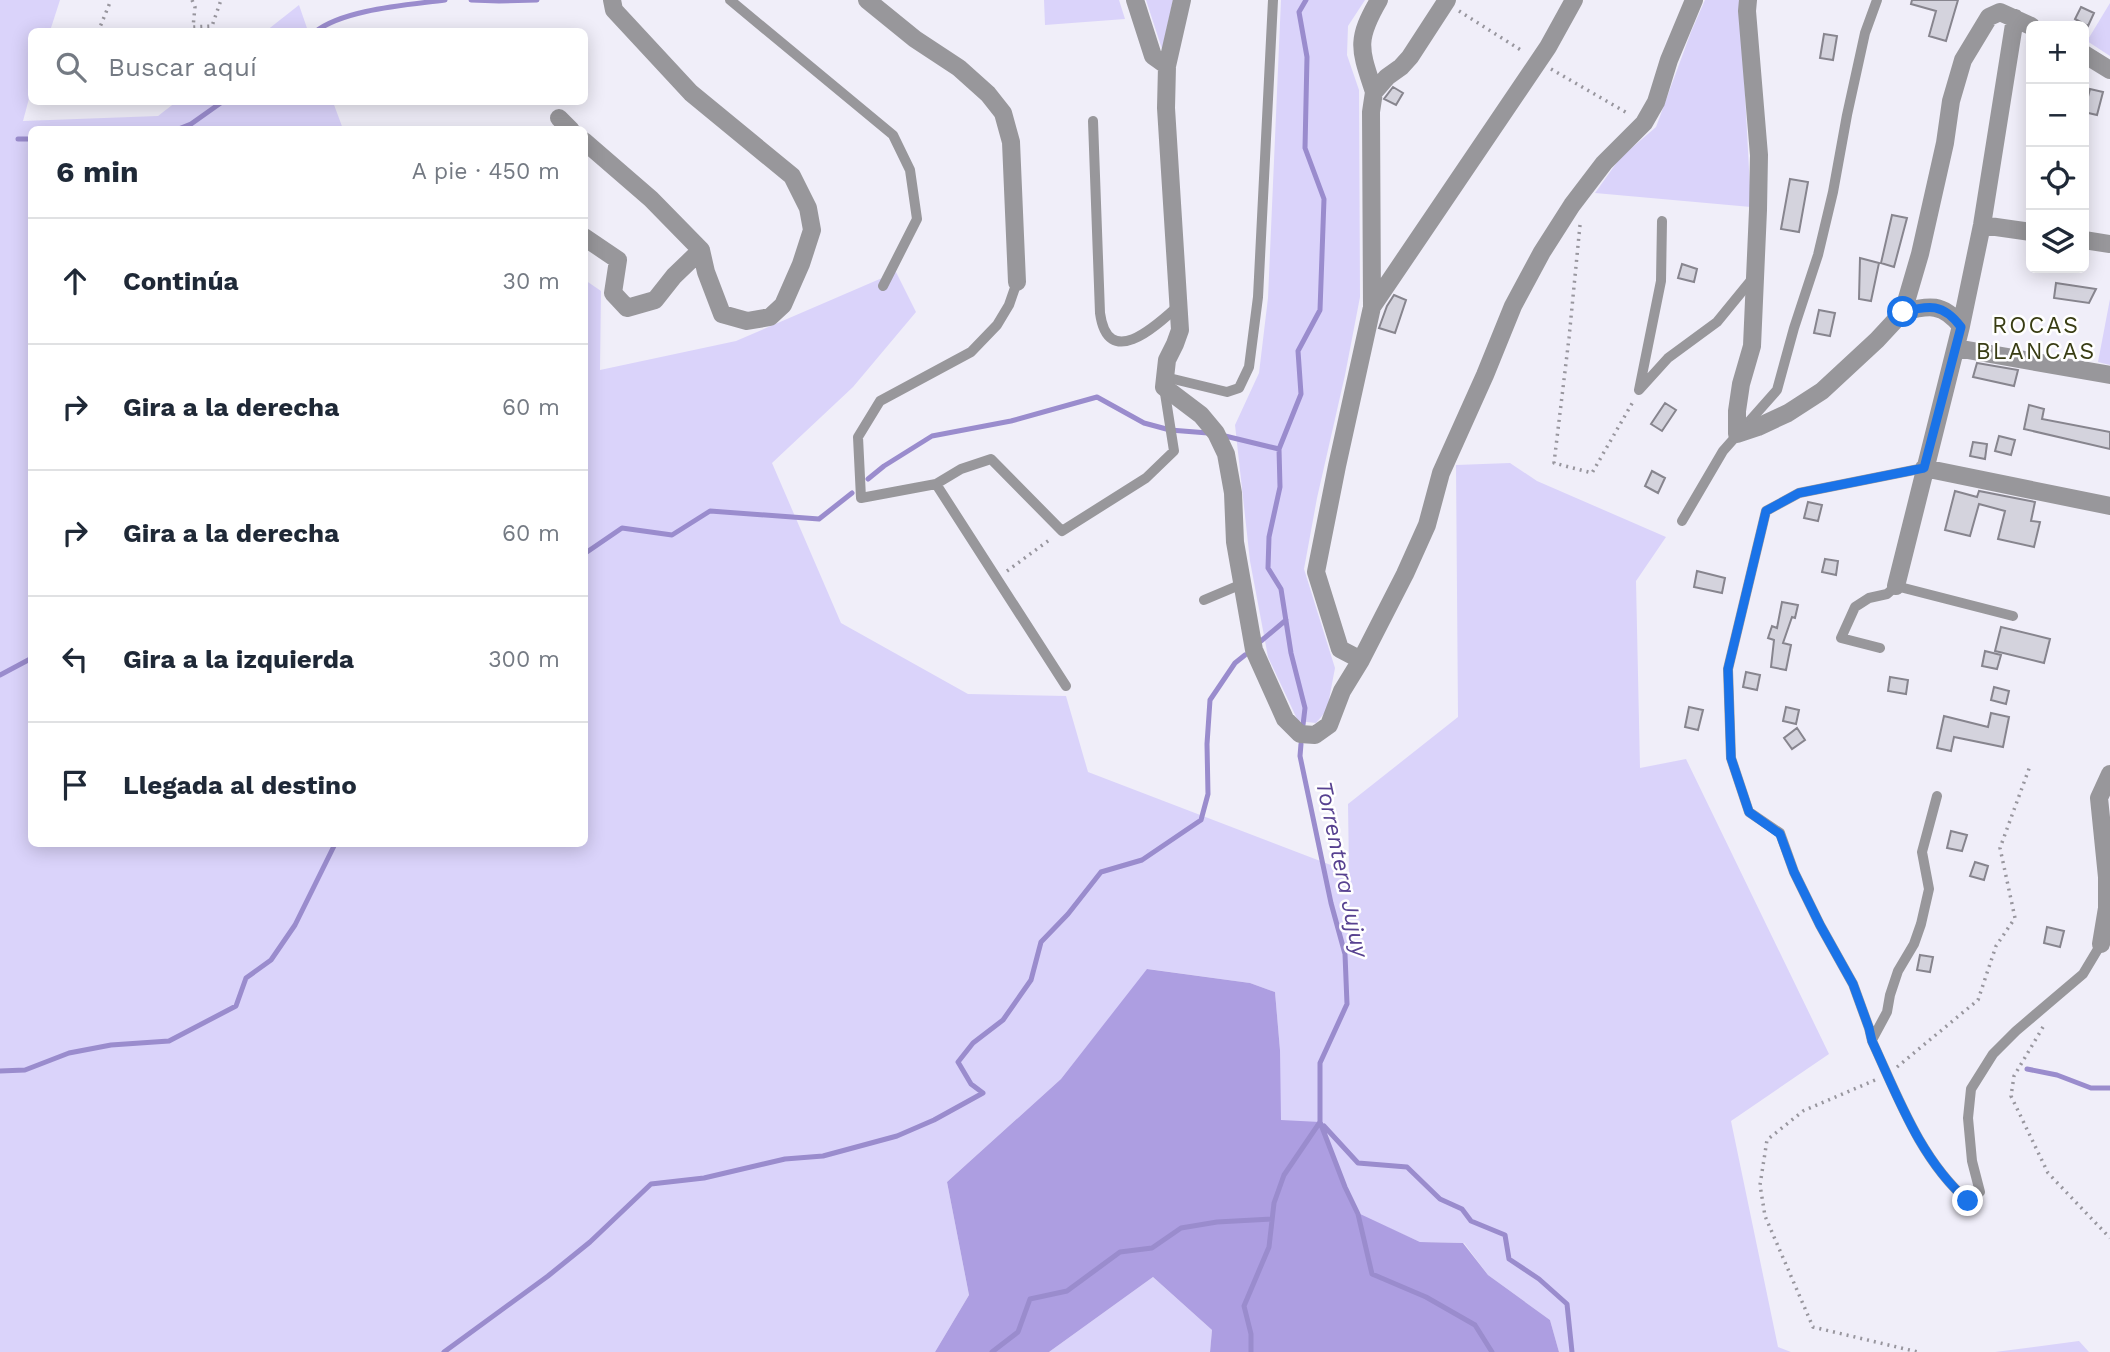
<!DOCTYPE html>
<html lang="es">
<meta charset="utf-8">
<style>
body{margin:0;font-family:"Work Sans",sans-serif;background:#f2f2f3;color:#1f2937}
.controls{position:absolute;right:21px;top:21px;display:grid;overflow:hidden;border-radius:10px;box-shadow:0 4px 18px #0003}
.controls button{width:63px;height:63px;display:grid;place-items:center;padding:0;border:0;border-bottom:2px solid #e0e1e3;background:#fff;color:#1f2937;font:35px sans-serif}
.stop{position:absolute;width:21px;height:21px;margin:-16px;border:5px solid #1a73e8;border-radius:50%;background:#fff}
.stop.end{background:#1a73e8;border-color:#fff;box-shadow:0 2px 7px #0008}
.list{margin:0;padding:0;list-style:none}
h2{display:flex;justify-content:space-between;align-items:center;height:91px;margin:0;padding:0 28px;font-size:30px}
h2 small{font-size:23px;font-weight:400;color:#747a83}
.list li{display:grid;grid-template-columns:46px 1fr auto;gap:21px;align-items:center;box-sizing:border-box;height:126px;padding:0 28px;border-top:2px solid #e0e1e3}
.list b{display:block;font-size:26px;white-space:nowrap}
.list em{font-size:23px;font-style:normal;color:#747a83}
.icon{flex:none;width:38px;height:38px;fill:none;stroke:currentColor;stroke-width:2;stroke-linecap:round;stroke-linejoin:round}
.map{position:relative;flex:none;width:2110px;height:1352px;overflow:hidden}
.search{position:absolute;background:#fff;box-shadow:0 4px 18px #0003;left:28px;top:28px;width:560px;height:77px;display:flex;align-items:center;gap:18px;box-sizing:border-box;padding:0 24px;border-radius:10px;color:#747a83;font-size:26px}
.panel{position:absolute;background:#fff;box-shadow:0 4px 18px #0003;left:28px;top:126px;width:560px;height:721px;border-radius:10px}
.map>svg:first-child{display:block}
.green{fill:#dad3fa}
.forest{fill:#ad9ee1}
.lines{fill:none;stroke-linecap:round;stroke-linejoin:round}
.stream{stroke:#9a8ccd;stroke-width:5}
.building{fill:#d4d3dd;stroke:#87858e;stroke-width:2}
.path{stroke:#98969e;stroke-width:3.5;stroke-dasharray:2 5;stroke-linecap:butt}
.lane{stroke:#98979b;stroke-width:10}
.street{stroke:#98979b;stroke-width:18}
.route{stroke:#1a73e8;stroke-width:9}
.labels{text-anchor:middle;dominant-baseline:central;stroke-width:5;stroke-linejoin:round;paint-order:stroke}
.neighbourhood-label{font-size:23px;letter-spacing:2px;fill:#393d14;stroke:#fff}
.water-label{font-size:23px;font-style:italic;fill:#574190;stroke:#fff}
</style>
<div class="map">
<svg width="2110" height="1352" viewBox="0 0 2110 1352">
<rect width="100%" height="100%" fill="#f0eef9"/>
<path class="green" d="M0,0H60L50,31L32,32L31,91L23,121L158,116L176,102H333L343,129L32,130V844H584L585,280L601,291L600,370L736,341L896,272L916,312L853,387L772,463L841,623L968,694L1066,696L1088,772L1349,872L1348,804L1458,717L1456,465L1510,463L1537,481L1666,537L1636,581L1640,768L1686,759L1829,1054L1731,1121L1778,1347L1791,1352H1559L1550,1320L1488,1275L1464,1243L1420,1242L1358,1214L1345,1187L1280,1120V1050L1275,992L1250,983L1148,969L1061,1079L947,1182L969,1295L935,1352H0Z
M1044,0H1119L1125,19L1045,25Z
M1146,0H1173L1162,50V49Z
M1281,0H1365L1348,26L1347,55L1359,90L1360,297L1345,375L1317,498L1304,569L1335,668L1327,710L1316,723L1298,721L1268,657L1250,561L1235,425L1259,373L1268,298Z
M1705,0H1740L1751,207L1595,193L1620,158L1656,127L1691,32Z
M2110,3V56L2087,41Z
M299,5L308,31H266Z
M2110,299V365L2098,362Z
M1153,1277L1212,1330L1210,1352H1049Z
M2079,1341L2089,1352H1995Z"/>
<path class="forest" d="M1147,969L1250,983L1275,992L1280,1050L1281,1120L1320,1122L1345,1187L1358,1213L1420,1242L1463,1243L1488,1275L1550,1320L1559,1352H1210L1212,1330L1153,1277L1049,1352H935L969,1295L947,1182L1061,1079Z"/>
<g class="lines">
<path class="stream" d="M471,0L499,1L537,0
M315,32C344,9 408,5 445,0
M176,130L191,124L222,102
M18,139H32
M1221,435L1279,449
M868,479L884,466L932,436L1011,421L1097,397L1144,423L1170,430L1208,433
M584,554L622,528L672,535L710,511L819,519L852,493
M1261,641L1286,620
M0,675L32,658
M1303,725L1305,708L1291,653L1281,589L1268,568L1269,537L1280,487L1279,449L1301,394L1298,351L1320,310L1324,199L1305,148L1307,57L1299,12L1306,0
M1301,744L1300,756L1331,903L1345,954L1347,1004L1320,1063V1122L1345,1187L1358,1214L1372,1274L1426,1297L1475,1325L1492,1352
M2027,1069L2057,1075L2091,1088H2110
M0,1071L25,1070L69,1053L111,1045L169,1041L236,1006L246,978L271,960L295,925L335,844
M1324,1126L1358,1163L1407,1167L1440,1199L1462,1209L1471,1221L1505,1235L1509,1259L1539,1279L1567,1304L1572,1352
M444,1352L548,1276L590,1242L651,1184L704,1178L785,1159L823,1156L897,1136L934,1120L983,1093L971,1084L958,1062L973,1043L1003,1020L1031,980L1041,942L1068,914L1101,872L1142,860L1201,820L1208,794L1207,744L1210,700L1235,663L1245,655
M992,1352L1018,1332L1030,1299L1067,1291L1120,1252L1152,1248L1181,1228L1217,1222L1272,1219
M1251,1352V1334L1244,1306L1269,1247L1274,1203L1284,1175L1320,1122"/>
</g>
<path class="building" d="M1912,0H1958L1946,41L1929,36L1936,11L1911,4Z
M2081,7L2094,13L2088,26L2075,19Z
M1824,34L1837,36L1833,60L1820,58Z
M1393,87L1403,93L1396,105L1384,99Z
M2090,89L2103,92L2097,115L2084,112Z
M1790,179L1808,182L1799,232L1781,229Z
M1892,215L1907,218L1894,267L1881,263Z
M1860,258L1879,263L1871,301L1859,299Z
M1682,264L1697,269L1694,282L1678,278Z
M2056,283L2096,289L2089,303L2054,298Z
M1394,295L1406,300L1395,333L1379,328L1387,306Z
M1819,310L1835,313L1830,336L1814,333Z
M1977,363L2018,370L2014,386L1973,377Z
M1665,403L1676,410L1662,431L1651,424Z
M2029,405L2044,409L2042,419L2110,432V449L2024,429Z
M1999,436L2015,440L2011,455L1995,451Z
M1973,442L1987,444L1985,459L1970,456Z
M1652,471L1665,478L1658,493L1645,486Z
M1955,491L1977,497L1979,491L2035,502L2031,521L2040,522L2034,547L1998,539L2005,511L1979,504L1970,536L1945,530Z
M1808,502L1822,505L1818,521L1804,518Z
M1825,559L1838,561L1836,575L1822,572Z
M1697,571L1725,578L1722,593L1694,587Z
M1782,602L1798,605L1795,618L1792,617L1783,643L1791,645L1786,670L1771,667L1774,640L1768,638L1772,626L1777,628Z
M2001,627L2050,639L2044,663L1995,651Z
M1985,651L2001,655L1997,669L1982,666Z
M1746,672L1760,675L1757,690L1743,687Z
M1890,677L1908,680L1906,694L1888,691Z
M1994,687L2009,691L2006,704L1991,700Z
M1689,707L1703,710L1698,730L1685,727Z
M1786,707L1799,710L1796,724L1783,721Z
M1991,713L2009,717L2003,747L1954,737L1951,751L1937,748L1944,716L1988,727Z
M1797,728L1805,740L1792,749L1784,738Z
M1951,831L1967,835L1962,851L1947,848Z
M1975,862L1988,866L1984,880L1970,876Z
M2047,927L2064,931L2060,947L2044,943Z
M1920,955L1933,957L1930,972L1917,970Z"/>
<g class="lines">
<path class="path" d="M192,0L195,7L193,27L212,26L221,0
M1459,11L1524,52
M98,32L111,0
M1551,69L1629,114
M1580,225L1569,338L1554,463L1592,473L1634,400
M1007,571L1052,538
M2043,1027L2014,1076L2011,1096L2048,1173L2110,1238
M1897,1067L1978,1000L1996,946L2015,918L2000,848L2030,766
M1875,1080L1803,1111L1767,1140L1760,1185L1765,1216L1813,1327L1918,1352"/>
<path class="lane" d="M730,0L893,135L910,170L917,219L883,286
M1093,121L1100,313C1108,371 1156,326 1178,306
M1662,221L1661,281L1639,390L1668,358L1717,322L1753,278
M1017,282L1009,305L997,325L971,352L880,401L858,437L861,498L936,484L1066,686
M1165,377L1227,392L1239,388L1249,367L1258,297L1273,0
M1924,468L1799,493L1766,511L1728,669L1731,758L1749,812L1780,833L1794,872L1820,925L1853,984L1869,1028L1872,1041C1898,1097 1920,1159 1968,1201L1980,1192L1972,1161L1968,1118L1971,1089L1993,1054L2016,1031L2083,974L2101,944
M936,484L961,469L991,459L1062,531L1146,478L1174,451L1164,387
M1682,521L1723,451L1777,390L1794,328L1818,255L1833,192L1847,115L1865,33L1877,0
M1204,600L1242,584
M1880,648L1841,638L1855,607L1869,598L1887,594L1896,586L2013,616
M1872,1040L1887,1012L1890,995L1898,971L1914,944L1921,924L1929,889L1922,852L1937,796"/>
<path class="street" d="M867,0L915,39L959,68L988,94L1003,113L1011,142L1017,282
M1135,0L1153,56L1167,66
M1182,0L1167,66L1166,108L1180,330L1175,344L1167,360L1164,387L1201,415L1216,433L1226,454L1233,493L1235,542L1254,650L1285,719L1300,734L1315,735L1329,725L1342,691L1361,660L1405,574L1427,525L1441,473L1485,375L1513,306L1542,252L1572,205L1604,163L1644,123L1656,102L1669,60L1694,0
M1748,0L1747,11L1759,155L1758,210L1752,346L1741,384L1737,411V434L1758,427L1788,413L1822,391L1877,340L1903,312L1920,254L1945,143L1951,101L1963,60L1989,17L2000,12L2031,26
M2084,54L2110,70
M1374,92C1360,49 1355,41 1379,0
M559,118L571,130
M584,141L651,199L701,250L706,272L722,314L747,321L770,317L783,305L801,264L812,230L808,208L792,176L691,93L614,10L612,0
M1982,225L2031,232
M584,237L618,260L613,293L627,308L655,300L674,276L701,250
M2084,240L2110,244
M1372,307L1548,47L1574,0
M1903,312C1929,305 1943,303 1961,326
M1956,348L2110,375
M1924,468L2110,506
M1896,586L1961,326L1982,225L2015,18
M1361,660L1340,649L1316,572L1337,466L1372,307L1371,112L1374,92L1387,77L1401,67L1410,57L1447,0
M2101,944L2107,908V877L2099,798L2110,774"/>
</g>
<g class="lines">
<path class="route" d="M1903,312C1929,305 1943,303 1961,327L1924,468L1799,493L1766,511L1728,669L1731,758L1749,812L1780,834L1794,872L1820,925L1853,984L1869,1028L1872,1041C1898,1097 1920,1159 1968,1201"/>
</g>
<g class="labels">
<g class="neighbourhood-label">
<text x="2036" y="325">ROCAS<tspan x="2036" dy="26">BLANCAS</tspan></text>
</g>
<g class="water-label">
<text transform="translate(1342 869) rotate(78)">Torrentera Jujuy</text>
</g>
</g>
</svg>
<div class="controls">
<button>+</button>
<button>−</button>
<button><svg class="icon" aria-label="locate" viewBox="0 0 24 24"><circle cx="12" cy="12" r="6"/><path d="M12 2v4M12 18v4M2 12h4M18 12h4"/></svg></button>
<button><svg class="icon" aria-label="layers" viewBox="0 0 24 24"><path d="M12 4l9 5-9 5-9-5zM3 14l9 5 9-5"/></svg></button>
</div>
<div class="stop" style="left:1903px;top:312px"></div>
<div class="stop end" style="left:1968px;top:1201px"></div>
<div class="search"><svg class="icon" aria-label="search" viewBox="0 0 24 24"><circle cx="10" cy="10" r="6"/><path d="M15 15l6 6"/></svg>Buscar aquí</div>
<section class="panel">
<h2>6 min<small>A pie · 450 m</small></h2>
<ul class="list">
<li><svg class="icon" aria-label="ahead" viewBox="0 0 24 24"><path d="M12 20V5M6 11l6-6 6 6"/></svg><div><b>Continúa</b></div><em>30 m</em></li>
<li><svg class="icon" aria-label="right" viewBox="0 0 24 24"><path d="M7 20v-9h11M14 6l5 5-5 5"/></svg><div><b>Gira a la derecha</b></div><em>60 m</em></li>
<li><svg class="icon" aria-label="right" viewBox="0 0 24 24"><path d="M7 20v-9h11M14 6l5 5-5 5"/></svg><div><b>Gira a la derecha</b></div><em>60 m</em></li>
<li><svg class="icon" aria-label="left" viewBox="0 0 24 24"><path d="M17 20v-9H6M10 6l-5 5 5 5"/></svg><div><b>Gira a la izquierda</b></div><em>300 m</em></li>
<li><svg class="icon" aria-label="arrive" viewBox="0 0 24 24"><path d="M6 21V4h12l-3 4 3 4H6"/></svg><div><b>Llegada al destino</b></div></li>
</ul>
</section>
</div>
